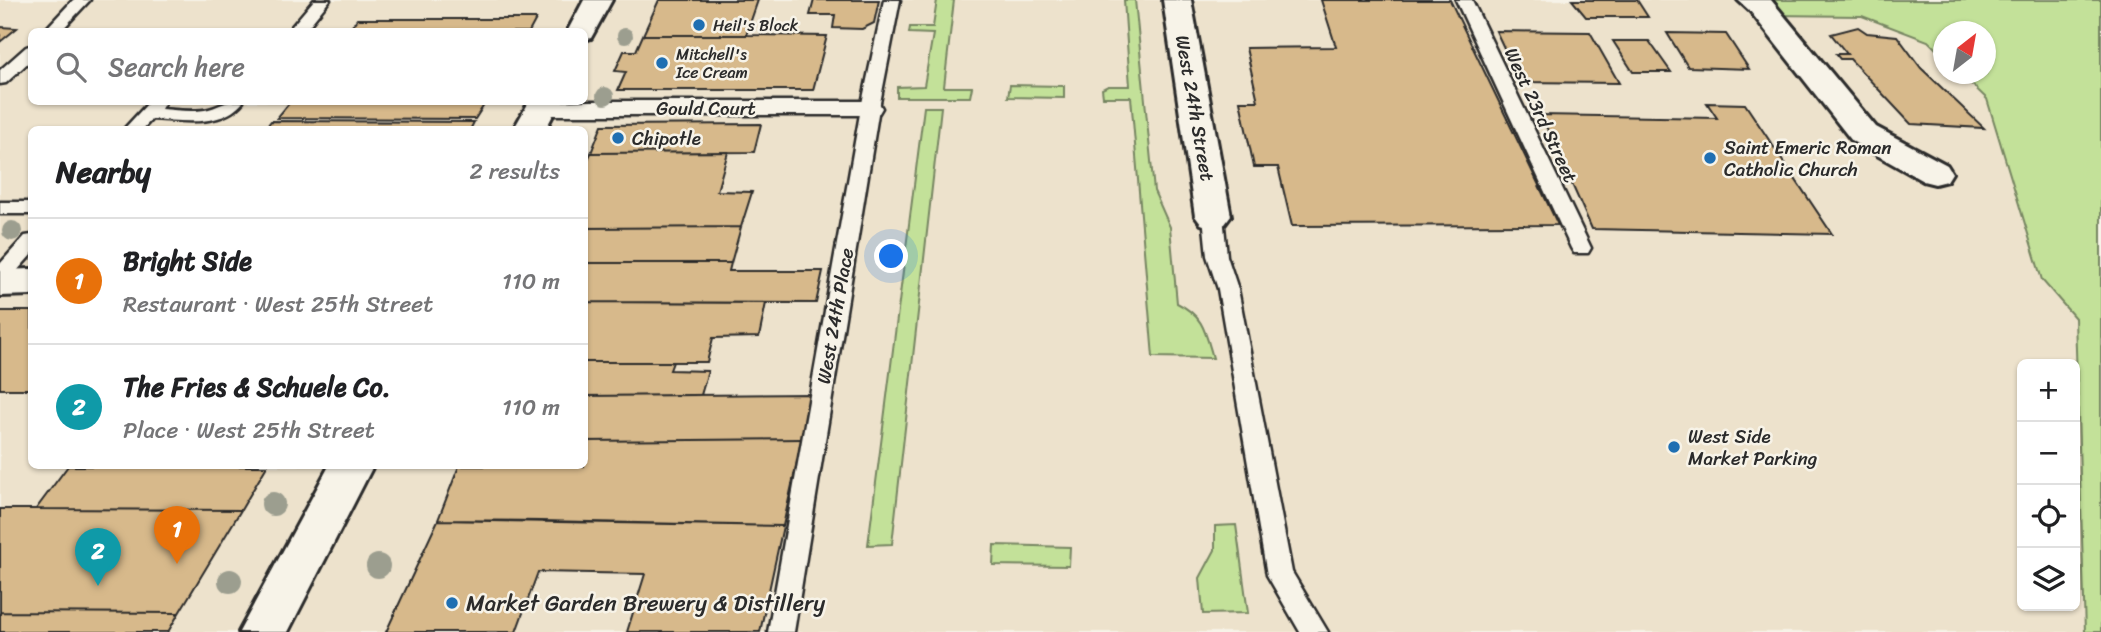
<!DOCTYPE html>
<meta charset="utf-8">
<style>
body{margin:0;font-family:Sriracha,sans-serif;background:#f6f6f6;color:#202124}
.controls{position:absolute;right:21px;bottom:21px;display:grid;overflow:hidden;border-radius:10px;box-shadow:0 2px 5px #0004}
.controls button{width:63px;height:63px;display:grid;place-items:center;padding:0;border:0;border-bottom:2px solid #e0e0e0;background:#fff;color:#202124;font:35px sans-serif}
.compass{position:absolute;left:1933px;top:21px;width:63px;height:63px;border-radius:50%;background:#fff;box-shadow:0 2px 5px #0004;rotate:31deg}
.you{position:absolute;left:892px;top:257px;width:24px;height:24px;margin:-18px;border:5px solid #fff;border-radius:50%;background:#1a73e8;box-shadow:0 0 0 10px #1a73e833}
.badge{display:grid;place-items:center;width:46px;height:46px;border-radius:50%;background:#1f6fb2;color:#fff;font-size:23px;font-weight:700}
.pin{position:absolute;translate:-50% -58px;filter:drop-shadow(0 2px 4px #0008)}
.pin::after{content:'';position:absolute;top:37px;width:24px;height:21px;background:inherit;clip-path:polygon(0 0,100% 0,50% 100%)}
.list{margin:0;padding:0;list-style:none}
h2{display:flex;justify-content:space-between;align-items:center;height:91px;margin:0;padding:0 28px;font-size:30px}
h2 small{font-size:23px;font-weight:400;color:#757577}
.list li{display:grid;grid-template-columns:46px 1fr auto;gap:21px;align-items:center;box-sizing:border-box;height:126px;padding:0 28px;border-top:2px solid #e0e0e0}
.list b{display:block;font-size:26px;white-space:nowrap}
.list p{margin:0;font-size:23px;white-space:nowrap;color:#757577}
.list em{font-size:23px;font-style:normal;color:#757577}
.icon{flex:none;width:38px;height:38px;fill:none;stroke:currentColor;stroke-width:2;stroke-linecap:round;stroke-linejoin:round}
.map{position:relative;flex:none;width:2101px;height:632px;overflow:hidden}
.search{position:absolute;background:#fff;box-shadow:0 2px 5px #0004;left:28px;top:28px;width:560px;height:77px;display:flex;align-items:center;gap:18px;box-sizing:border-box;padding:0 24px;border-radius:10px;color:#757577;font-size:26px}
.panel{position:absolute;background:#fff;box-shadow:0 2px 5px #0004;left:28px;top:126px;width:560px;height:343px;border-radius:10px}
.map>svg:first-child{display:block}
.built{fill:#ede2cc;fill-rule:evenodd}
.green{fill:#c3e199;stroke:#778662;stroke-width:2}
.building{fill:#d7b98b;stroke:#2b2b2b;stroke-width:2}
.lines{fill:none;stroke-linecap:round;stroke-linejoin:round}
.service-casing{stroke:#2b2b2b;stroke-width:5}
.pedestrian-casing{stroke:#2b2b2b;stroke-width:5}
.minor-casing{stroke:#2b2b2b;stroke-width:6}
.primary-casing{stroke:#2b2b2b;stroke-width:6}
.service{fill:#f7f3e8;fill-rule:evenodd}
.pedestrian{fill:#f7f3e8;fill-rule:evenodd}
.minor{fill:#f7f3e8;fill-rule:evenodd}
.primary{fill:#f7f3e8;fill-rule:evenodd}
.tree{fill:#9c9e8f}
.poi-dot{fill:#1f6fb2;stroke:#f7f3e8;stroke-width:2.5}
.labels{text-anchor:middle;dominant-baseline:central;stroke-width:5;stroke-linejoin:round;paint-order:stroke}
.far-poi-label{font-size:16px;fill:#2b2b2b;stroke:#f7f3e8;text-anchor:start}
.street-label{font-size:19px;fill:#2b2b2b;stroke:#f7f3e8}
.poi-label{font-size:19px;fill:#2b2b2b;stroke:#f7f3e8;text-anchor:start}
.near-poi-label{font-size:23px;fill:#2b2b2b;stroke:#f7f3e8;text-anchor:start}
</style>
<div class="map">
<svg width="2101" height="632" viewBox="0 0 2101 632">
<rect width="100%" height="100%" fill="#f7f3e8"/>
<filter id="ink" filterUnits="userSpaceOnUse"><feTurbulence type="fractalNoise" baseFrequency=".0143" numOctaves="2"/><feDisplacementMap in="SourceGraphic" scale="14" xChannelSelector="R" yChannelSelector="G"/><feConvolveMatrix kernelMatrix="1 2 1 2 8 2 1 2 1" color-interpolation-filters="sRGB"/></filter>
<g filter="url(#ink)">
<path class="built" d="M0,0H1752L1768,15L1862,16L1928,41L1943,56L1944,74H1961L1987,99L2042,280L2075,318L2085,632H0ZM32,32H584V102H32ZM32,130H584V466H32ZM2022,364H2075V606H2022Z"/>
<path class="green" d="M937,0H954L944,87H972L970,97H897V87L924,86L933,34L909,33L910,27H933Z
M1124,0H1135L1154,191L1170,227L1177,303C1203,316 1205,330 1213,358L1153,357L1131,97H1103L1102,89L1108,86H1130Z
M1752,0H2101V632H2085L2075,318L2042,280L1987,99L1961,74H1986V32H1944L1943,56L1928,41L1862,16L1768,15Z
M1010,85L1064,86V98L1008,97Z
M924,107H941L892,544L868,545Z
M1236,525L1248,613L1203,614L1200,578L1215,550V526Z
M994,545L1070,547L1069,566L993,565Z"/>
<path class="building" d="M659,0H758L746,35H643Z
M814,0H879L874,23L862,29L833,28L835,15H810Z
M1321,0H1450L1558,225L1292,226L1278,167H1254L1240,101H1258L1246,48L1336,47Z
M1572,0H1637L1648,17H1586Z
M357,19H536L529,32H348Z
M0,27L17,28L0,42Z
M1858,27L1867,33L1897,36L1921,68L1984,128L1911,124L1850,59H1840L1836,54H1847L1831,34Z
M1496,31L1590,32L1619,83L1520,82Z
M1667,33L1726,34L1749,69L1688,67Z
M643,35H746L827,36L813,90H618L626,72L615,71L624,51H636Z
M1613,41H1649L1671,72H1633Z
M290,102H486L475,119L277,118Z
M1707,103L1745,104L1832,234L1592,229L1541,115L1717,118Z
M271,121L474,122L470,130H264Z
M761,124L754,152L591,153L602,125Z
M728,152L717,191L752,192L741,227L584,228V167L591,153Z
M741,227L731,263H584V228Z
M584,263H731L729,271H823L816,303L584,302Z
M584,302L766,303L759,337L713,338L707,362H584Z
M0,311H32V389H0Z
M584,362H673L670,370L708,371L701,395L584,396Z
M810,394L802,439L584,441V396Z
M802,439L783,526L438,520L459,466H584V441Z
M68,466H267L241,510L36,509Z
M0,509H36L241,510L179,613L0,612Z
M438,520L541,521L783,526L760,632H627L645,574L538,572L516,632H386Z
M0,612L179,613L168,632H0Z"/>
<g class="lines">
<defs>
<path id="service" d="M73,0H90L60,32H43Z
M314,0H330L304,32H287Z
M884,0H900L879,108L794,632H768L861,108Z
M1456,0H1472L1591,248L1588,253H1574L1571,248Z
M32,45V59L6,83L0,84V70L26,47Z
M149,102H165L161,109C177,110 194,113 209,109C224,105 225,100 243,102C222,128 181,121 152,119L142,130H123Z
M0,202H32V214H0Z
M1213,210L1220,212L1223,216L1227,256L1238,289L1292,572L1328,632H1300L1267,575L1218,289L1207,256L1203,216L1206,212Z
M32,235V254L7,282L0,284V264L25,236Z"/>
<path id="pedestrian" d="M584,101H870L879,103L882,108L879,113L870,115H541L532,113L529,108L538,102Z"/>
<path id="minor" d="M1163,0H1191L1231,216L1225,224L1213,228L1201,224L1195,216Z
M1738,0H1771L1876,127L1947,165L1952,173L1947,181L1935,184L1923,181L1852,141L1750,11Z
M32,269V295L0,296V270Z"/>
<path id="primary" d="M584,0H612L591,38L584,40V32H567Z
M529,102H560L545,130H513Z
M329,466H373L288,632H239Z"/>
</defs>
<use href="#service" class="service-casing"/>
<use href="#pedestrian" class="pedestrian-casing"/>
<use href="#minor" class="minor-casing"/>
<use href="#primary" class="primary-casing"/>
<use href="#service" class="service"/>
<use href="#pedestrian" class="pedestrian"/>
<use href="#minor" class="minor"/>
<use href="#primary" class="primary"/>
</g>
<g class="tree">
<circle cx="625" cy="36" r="8"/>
<circle cx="605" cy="96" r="9"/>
<circle cx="12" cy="231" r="10"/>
<circle cx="273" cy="504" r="12"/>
<circle cx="378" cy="566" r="12"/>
<circle cx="230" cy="581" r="12"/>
</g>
</g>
<g class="poi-dot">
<circle cx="699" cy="25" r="7"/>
<circle cx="662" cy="63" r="7"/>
<circle cx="618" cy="138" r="7"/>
<circle cx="1710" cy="158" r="7"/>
<circle cx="1674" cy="447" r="7"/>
<circle cx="452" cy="603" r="7"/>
</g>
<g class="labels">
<g class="far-poi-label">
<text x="713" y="25">Heil's Block</text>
<text x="676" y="54">Mitchell's<tspan x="676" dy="18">Ice Cream</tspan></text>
</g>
<g class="street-label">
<text x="706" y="108">Gould Court</text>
<text transform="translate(1195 108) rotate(80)">West 24th Street</text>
<text transform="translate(1541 115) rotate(65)">West 23rd Street</text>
<text transform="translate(835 316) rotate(-80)">West 24th Place</text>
</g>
<g class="poi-label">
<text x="632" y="138">Chipotle</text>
<text x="1724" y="147">Saint Emeric Roman<tspan x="1724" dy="22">Catholic Church</tspan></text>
<text x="1688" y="436">West Side<tspan x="1688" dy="22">Market Parking</tspan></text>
</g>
<g class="near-poi-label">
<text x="466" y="603">Market Garden Brewery &amp; Distillery</text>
</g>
</g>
</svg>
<div class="controls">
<button>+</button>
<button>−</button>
<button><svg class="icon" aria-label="locate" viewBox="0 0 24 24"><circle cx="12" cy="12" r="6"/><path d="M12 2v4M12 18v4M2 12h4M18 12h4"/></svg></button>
<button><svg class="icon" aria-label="layers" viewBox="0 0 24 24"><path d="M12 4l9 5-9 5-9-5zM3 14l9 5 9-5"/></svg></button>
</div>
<svg class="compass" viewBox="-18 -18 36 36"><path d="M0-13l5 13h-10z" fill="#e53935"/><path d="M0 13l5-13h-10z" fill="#757577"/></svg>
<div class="you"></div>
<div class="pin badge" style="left:177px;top:564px;background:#e8710a">1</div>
<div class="pin badge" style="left:98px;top:586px;background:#0f9aa8">2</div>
<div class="search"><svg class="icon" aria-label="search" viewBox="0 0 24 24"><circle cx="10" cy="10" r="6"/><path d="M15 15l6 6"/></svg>Search here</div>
<section class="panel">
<h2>Nearby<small>2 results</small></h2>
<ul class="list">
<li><span class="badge" style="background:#e8710a">1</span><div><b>Bright Side</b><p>Restaurant · West 25th Street</p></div><em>110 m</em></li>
<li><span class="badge" style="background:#0f9aa8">2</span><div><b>The Fries &amp; Schuele Co.</b><p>Place · West 25th Street</p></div><em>110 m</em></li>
</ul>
</section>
</div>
